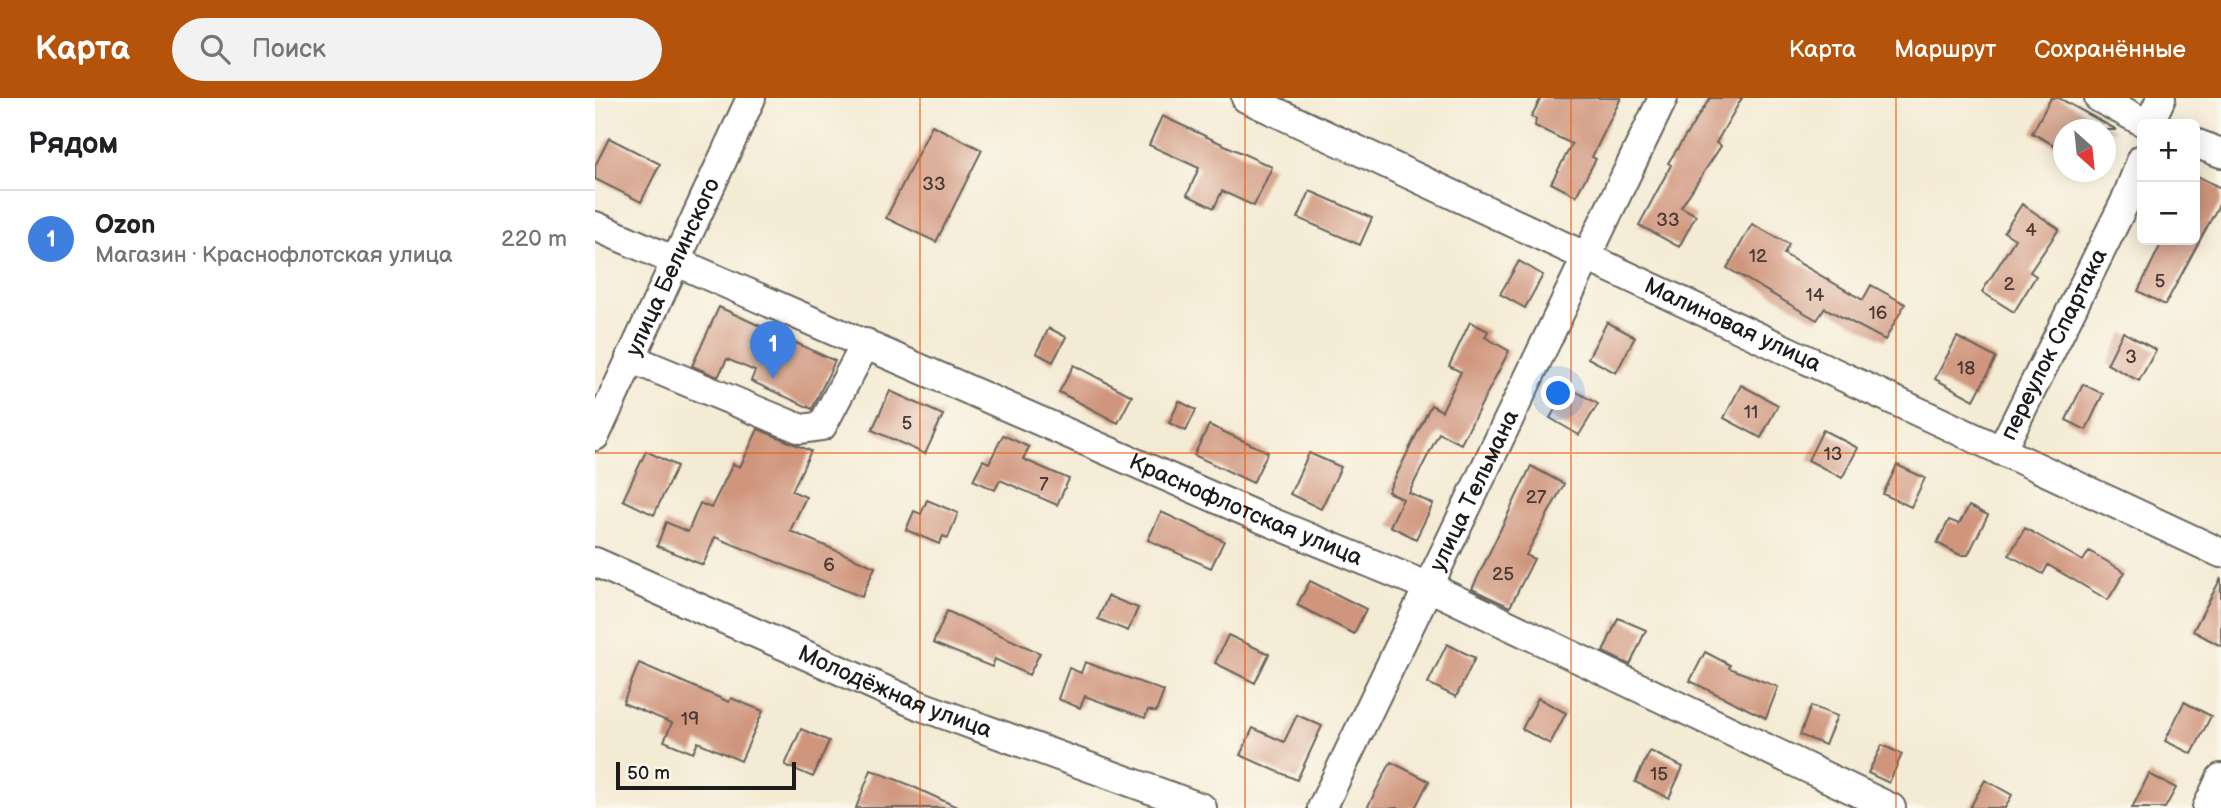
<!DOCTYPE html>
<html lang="ru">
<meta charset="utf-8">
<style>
body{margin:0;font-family:"Balsamiq Sans",sans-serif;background:#f2f2f2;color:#202124}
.controls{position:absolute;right:21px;top:21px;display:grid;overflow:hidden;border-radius:10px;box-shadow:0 4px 18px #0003}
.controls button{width:63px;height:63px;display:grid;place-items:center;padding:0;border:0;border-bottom:2px solid #e0e0e0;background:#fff;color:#202124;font:35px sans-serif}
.compass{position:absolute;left:1458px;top:21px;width:63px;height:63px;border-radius:50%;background:#fff;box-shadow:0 4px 18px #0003;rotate:153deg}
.scale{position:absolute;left:21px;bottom:18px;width:180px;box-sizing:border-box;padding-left:7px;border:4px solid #1c1c1c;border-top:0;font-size:19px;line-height:24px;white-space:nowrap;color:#1c1c1c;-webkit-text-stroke:5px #fbf7ec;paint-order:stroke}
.you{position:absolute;left:964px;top:296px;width:24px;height:24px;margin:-18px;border:5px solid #fff;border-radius:50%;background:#1a73e8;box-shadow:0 0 0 10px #1a73e833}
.badge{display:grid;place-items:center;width:46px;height:46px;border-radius:50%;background:#b45309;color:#fff;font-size:23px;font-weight:700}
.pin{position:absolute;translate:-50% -58px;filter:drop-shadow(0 2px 4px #0008)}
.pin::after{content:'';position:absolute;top:37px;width:24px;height:21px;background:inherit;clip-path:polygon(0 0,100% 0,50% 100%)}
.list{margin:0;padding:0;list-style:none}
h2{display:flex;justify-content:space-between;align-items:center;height:91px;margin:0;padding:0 28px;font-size:30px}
h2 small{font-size:23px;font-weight:400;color:#757577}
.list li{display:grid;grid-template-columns:46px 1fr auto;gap:21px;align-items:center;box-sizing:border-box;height:98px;padding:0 28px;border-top:2px solid #e0e0e0}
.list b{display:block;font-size:26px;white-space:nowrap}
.list p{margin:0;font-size:23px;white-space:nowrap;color:#757577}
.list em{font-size:23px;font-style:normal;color:#757577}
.icon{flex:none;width:38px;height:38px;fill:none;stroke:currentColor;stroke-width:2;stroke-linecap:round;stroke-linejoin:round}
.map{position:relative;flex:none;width:1626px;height:710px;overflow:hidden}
header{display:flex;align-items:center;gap:42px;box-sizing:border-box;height:98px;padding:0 35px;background:#b45309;color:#fff}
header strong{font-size:33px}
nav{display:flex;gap:38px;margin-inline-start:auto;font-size:24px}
.search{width:490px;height:63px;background:#f2f2f2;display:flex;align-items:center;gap:18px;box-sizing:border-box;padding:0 24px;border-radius:38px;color:#757577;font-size:26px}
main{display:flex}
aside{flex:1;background:#fff}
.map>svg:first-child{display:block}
.building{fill:#d0957d}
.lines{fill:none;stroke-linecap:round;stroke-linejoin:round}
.minor-casing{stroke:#68645c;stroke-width:32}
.minor{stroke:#fff;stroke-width:28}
.grid{fill:none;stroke:#e8590c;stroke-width:2;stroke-opacity:0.55}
.labels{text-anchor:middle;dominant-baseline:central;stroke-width:7;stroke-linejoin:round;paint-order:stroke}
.number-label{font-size:19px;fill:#493a34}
.street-label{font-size:23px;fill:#1c1c1c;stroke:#fbf7ec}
</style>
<header>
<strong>Карта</strong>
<div class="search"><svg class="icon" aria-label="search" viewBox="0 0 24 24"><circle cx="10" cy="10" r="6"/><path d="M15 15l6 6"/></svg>Поиск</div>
<nav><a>Карта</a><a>Маршрут</a><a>Сохранённые</a></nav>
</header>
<main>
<aside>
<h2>Рядом<small></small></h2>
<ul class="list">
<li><span class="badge" style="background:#3f7fe0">1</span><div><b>Ozon</b><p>Магазин · Краснофлотская улица</p></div><em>220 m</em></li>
</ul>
</aside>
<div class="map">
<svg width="1626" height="710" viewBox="0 0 1626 710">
<rect width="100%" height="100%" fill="#fbf7ec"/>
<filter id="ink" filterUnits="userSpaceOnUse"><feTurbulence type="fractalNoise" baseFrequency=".0143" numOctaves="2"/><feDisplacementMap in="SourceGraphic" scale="14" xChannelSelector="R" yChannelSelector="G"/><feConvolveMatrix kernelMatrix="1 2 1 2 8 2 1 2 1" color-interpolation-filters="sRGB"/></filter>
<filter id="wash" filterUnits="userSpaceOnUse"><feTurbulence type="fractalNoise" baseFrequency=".00686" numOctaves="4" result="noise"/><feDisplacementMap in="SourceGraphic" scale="28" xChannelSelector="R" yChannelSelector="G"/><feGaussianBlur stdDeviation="1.57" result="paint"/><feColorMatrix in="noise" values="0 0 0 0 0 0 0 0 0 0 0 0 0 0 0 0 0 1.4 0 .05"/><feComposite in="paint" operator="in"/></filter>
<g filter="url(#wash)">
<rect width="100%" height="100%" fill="#f4ebd4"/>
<g id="blocks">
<path class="building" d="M946,0H1026L997,59L1001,61L981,98L956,85L977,46L940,28L941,21L936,19Z
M1115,0H1147L1121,45L1126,48L1086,109L1101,117L1084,149L1044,127L1076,67L1073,65Z
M1456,0H1464L1522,32H1468V52L1437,35Z
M567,18L677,69L659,108L627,93L619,110L592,97L604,70L554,47Z
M337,27L387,52L341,144L291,120Z
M14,40L65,66L46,104L0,81V68Z
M1600,77L1626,90V103L1570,207L1543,193L1568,142H1600Z
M715,93L777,120L765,147L703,120Z
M1427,106L1464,131L1435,174L1441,178L1419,214L1387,194L1420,141L1409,134Z
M1157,126L1194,146L1189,156L1268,202L1276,187L1310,206L1290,242L1230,210L1222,222L1132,170Z
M924,163L948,177L930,210L905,196Z
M124,209L240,263L217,311L156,283L160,273L132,261L123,279L97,268Z
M875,224L893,233L890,239L914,253L866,346L844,335L814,395L838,406L821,441L795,428L808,401L793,394L836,307L847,313L866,274L854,268Z
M1012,224L1040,239L1021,275L993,260Z
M454,230L471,239L458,264L441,255Z
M1528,234L1561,252L1544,283L1512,266Z
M1362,239L1401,260L1379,302L1340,281Z
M479,267L537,298L523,325L464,294Z
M1488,286L1508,296L1491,332L1471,322Z
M1146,287L1183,307L1166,340L1129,320Z
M973,289L1003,306L984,337L955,320Z
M295,293L348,317L330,356L277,332Z
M584,303L601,312L591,333L574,325Z
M614,327L673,354L658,385L599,357Z
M163,331L216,353L197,393L211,399L195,433L280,469L267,499L120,439L108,467L62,448L71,424L93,434L105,405L116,410L138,366L145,369Z
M1228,332L1263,350L1247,380L1213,362Z
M408,337L434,349L428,361L474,381L462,407L405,382L400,392L378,382L388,362L394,365Z
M51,353L82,368L59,417L28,402Z
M714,355L746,369L726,411L695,396Z
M1302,367L1330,380L1316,409L1288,396Z
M936,368L969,386L931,457L939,461L915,509L877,491Z
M332,402L363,415L353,440L348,438L344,446L311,432L319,413L326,416Z
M1374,408L1393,417L1373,457H1365L1342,445L1354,422L1364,426Z
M566,414L629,443L616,470L553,442Z
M1430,430L1488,463L1494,453L1530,474L1513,502L1453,467L1448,476L1414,457Z
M1626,480V548L1598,533Z
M715,483L771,511L759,536L702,507Z
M513,498L543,510L533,533L503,521Z
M352,513L445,555L434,577L400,561L397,569L338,545Z
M1023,520L1051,532L1035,567L1008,554Z
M633,537L674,556L660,585L620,565Z
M852,546L880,560L861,599L833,585Z
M1110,554L1135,567L1134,570L1183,589L1171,620L1095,583Z
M490,564L569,593L561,614L553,612L550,620L490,598L485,610L463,601L474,570L486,575Z
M44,565L134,604L136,600L168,613L146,663L103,644L98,655L69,643L77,625L28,605Z
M943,600L971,615L955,646L927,631Z
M1589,604L1616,618L1597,656L1570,643Z
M1216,608L1242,618L1230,647L1205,637Z
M702,617L727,628L702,682L645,657L658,630L689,644Z
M206,631L234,643L218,679L190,667Z
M1287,647L1307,656L1294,685L1273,675Z
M1055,653L1088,669L1074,700L1040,684Z
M796,664L834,683L820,710H772Z
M276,672L310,685L364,710H261Z
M1554,676L1581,690L1570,710H1537Z
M1390,682L1417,697L1410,710H1375Z"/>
</g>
</g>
<g filter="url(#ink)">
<use href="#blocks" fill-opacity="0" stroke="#68645c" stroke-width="2"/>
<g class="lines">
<defs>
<g id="minor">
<path id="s1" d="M651,0L1626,455"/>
<path d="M1504,0L1552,26"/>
<path d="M1554,26L1566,0"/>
<path d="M1600,45L1626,55"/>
<path id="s2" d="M0,128L666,420L834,489L1296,710"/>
<path d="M35,260L206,331L227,328L271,245"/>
<path id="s3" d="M0,338L156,0"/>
<path id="s4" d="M1406,353L1530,104L1547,61"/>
<path id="s5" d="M0,464L326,608L607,710"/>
<path id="s6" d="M727,710L1068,0"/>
<path d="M1612,710L1626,680"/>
</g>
</defs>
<use href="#minor" class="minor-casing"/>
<use href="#minor" class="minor"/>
</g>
</g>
<path class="grid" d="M325,0V710M650,0V710M976,0V710M1301,0V710M0,355H1626"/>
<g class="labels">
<g class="number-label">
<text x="339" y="86">33</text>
<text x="1073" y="122">33</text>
<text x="1436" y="132">4</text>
<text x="1163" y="158">12</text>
<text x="1565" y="183">5</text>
<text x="1414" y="186">2</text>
<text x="1220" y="197">14</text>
<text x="1283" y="215">16</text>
<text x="1536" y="259">3</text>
<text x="1371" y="270">18</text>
<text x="1156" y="314">11</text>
<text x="312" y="325">5</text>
<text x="1238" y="356">13</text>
<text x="449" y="386">7</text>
<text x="941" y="399">27</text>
<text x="234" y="467">6</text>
<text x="908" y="476">25</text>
<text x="95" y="621">19</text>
<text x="1064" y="676">15</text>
</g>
<g class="street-label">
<text stroke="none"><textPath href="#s3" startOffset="186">улица Белинского</textPath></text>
<text stroke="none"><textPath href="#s1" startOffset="537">Малиновая улица</textPath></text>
<text stroke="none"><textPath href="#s4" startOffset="119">переулок Спартака</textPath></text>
<text stroke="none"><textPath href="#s6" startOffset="352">улица Тельмана</textPath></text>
<text stroke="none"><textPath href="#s2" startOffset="710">Краснофлотская улица</textPath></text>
<text stroke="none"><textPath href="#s5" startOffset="327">Молодёжная улица</textPath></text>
</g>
</g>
</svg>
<div class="controls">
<button>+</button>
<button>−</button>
</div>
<svg class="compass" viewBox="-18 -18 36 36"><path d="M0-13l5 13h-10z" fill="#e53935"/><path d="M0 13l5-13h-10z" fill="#757577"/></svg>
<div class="scale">50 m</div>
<div class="you"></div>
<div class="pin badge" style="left:178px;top:281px;background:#3f7fe0">1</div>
</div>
</main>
